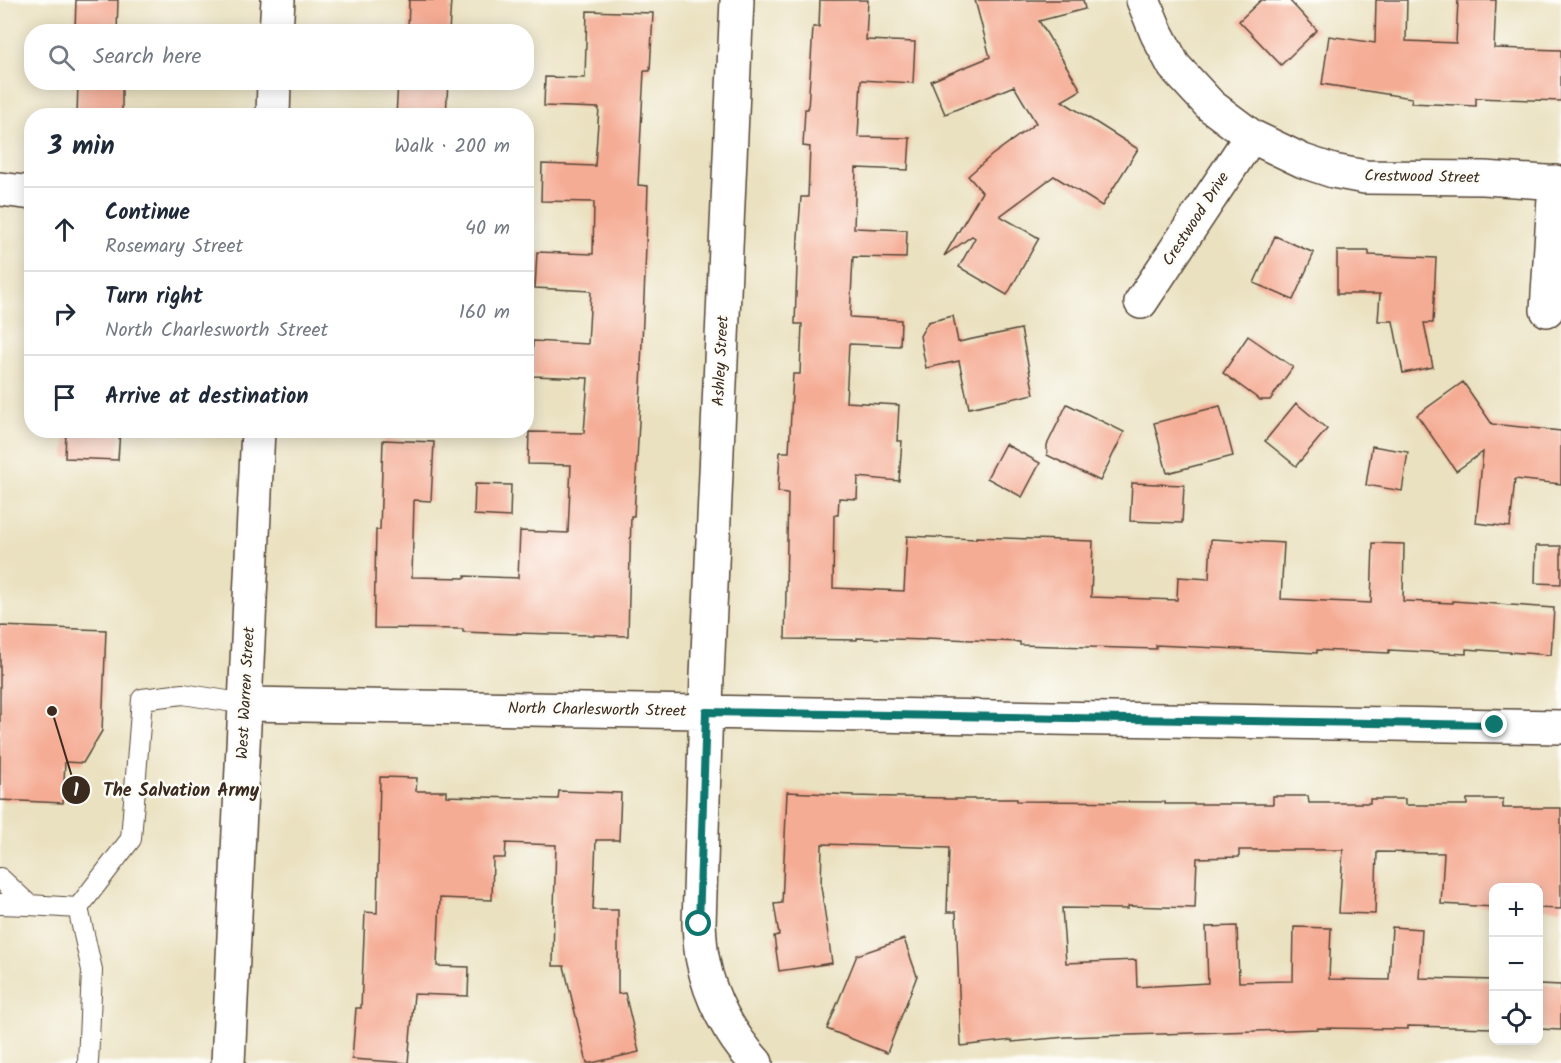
<!DOCTYPE html>
<meta charset="utf-8">
<style>
body{margin:0;font-family:Kalam,sans-serif;background:#f2f2f3;color:#1f2937}
.controls{position:absolute;right:18px;bottom:18px;display:grid;overflow:hidden;border-radius:12px;box-shadow:0 3px 15px #0003}
.controls button{width:54px;height:54px;display:grid;place-items:center;padding:0;border:0;border-bottom:2px solid #e0e1e3;background:#fff;color:#1f2937;font:30px sans-serif}
.stop{position:absolute;width:18px;height:18px;margin:-14px;border:4px solid #0f766e;border-radius:50%;background:#fff}
.stop.end{background:#0f766e;border-color:#fff;box-shadow:0 2px 6px #0008}
.list{margin:0;padding:0;list-style:none}
h2{display:flex;justify-content:space-between;align-items:center;height:78px;margin:0;padding:0 24px;font-size:26px}
h2 small{font-size:20px;font-weight:400;color:#747a83}
.list li{display:grid;grid-template-columns:39px 1fr auto;gap:18px;align-items:center;box-sizing:border-box;height:84px;padding:0 24px;border-top:2px solid #e0e1e3}
.list b{display:block;font-size:22px;white-space:nowrap}
.list p{margin:0;font-size:20px;white-space:nowrap;color:#747a83}
.list em{font-size:20px;font-style:normal;color:#747a83}
.icon{flex:none;width:33px;height:33px;fill:none;stroke:currentColor;stroke-width:2;stroke-linecap:round;stroke-linejoin:round}
.map{position:relative;flex:none;width:1561px;height:1063px;overflow:hidden}
.search{position:absolute;background:#fff;box-shadow:0 3px 15px #0003;left:24px;top:24px;width:510px;height:66px;display:flex;align-items:center;gap:15px;box-sizing:border-box;padding:0 21px;border-radius:24px;color:#747a83;font-size:22px}
.panel{position:absolute;background:#fff;box-shadow:0 3px 15px #0003;left:24px;top:108px;width:510px;height:330px;border-radius:24px}
.map>svg:first-child{display:block}
.building{fill:#f5ac94}
.lines{fill:none;stroke-linecap:round;stroke-linejoin:round}
.lane-casing{stroke:#554536;stroke-width:22}
.street-casing{stroke:#554536;stroke-width:36}
.secondary-casing{stroke:#554536;stroke-width:36}
.lane{stroke:#fff;stroke-width:20}
.street{stroke:#fff;stroke-width:33}
.secondary{stroke:#fff;stroke-width:33}
.route{stroke:#0f766e;stroke-width:8}
.labels{text-anchor:middle;dominant-baseline:central;stroke-width:5;stroke-linejoin:round;paint-order:stroke}
.street-label{font-size:16px;fill:#3b2a1e;stroke:#fdfcf7}
.leader{fill:none;stroke:#3b2a1e;stroke-width:2}
.callout-dot{fill:#3b2a1e;stroke:#fdfcf7;stroke-width:2}
.mark-label{font-size:18px;text-anchor:middle;font-weight:bold;fill:#fff}
.callout-label{font-size:18px;text-anchor:middle;font-weight:bold;fill:#3b2a1e;stroke:#fdfcf7;stroke-width:5;stroke-linejoin:round;paint-order:stroke}
</style>
<div class="map">
<svg width="1561" height="1063" viewBox="0 0 1561 1063">
<rect width="100%" height="100%" fill="#fdfcf7"/>
<filter id="ink" filterUnits="userSpaceOnUse"><feTurbulence type="fractalNoise" baseFrequency=".0167" numOctaves="2"/><feDisplacementMap in="SourceGraphic" scale="12" xChannelSelector="R" yChannelSelector="G"/><feConvolveMatrix kernelMatrix="1 2 1 2 8 2 1 2 1" color-interpolation-filters="sRGB"/></filter>
<filter id="wash" filterUnits="userSpaceOnUse"><feTurbulence type="fractalNoise" baseFrequency=".008" numOctaves="4" result="noise"/><feDisplacementMap in="SourceGraphic" scale="24" xChannelSelector="R" yChannelSelector="G"/><feGaussianBlur stdDeviation="1.35" result="paint"/><feColorMatrix in="noise" values="0 0 0 0 0 0 0 0 0 0 0 0 0 0 0 0 0 1.4 0 .05"/><feComposite in="paint" operator="in"/></filter>
<g filter="url(#wash)">
<rect width="100%" height="100%" fill="#eae1c0"/>
<g id="blocks">
<path class="building" d="M76,0H118L117,32L75,30Z
M409,0H451L449,32H408Z
M820,0H868L866,40L915,42L913,83L861,80L858,137L910,138L908,170L856,168L854,228L907,230L906,258L853,257L850,317L901,320L900,346L849,344L846,402L899,405L897,441H902L899,481L858,477L857,499L839,498L838,515H834L833,588L904,591L907,536L976,539V537L1093,541L1091,597L1177,600L1178,577L1209,579L1211,539L1284,543L1281,599L1371,603L1373,543L1404,544L1403,601L1453,603V601L1554,608L1551,655L1466,649V654L1389,650V653L1317,650V653L1156,645V649L1020,645V642L926,638V640L857,638V640L785,639L788,493L778,492L780,452H789L793,374H800L802,324H795L798,237L801,197H808L810,147L803,146L805,109H808L813,27H819Z
M975,0H1083L1085,9L1039,21L1081,90L1062,101L1138,149L1102,206L1054,176L1000,216L1039,238L1007,295L959,267L975,238L972,236L944,256L982,192L968,176L992,155L1036,123L1014,86L945,114L931,81L990,57Z
M1261,0H1289L1317,30L1281,65L1239,21Z
M1376,0H1407L1406,41L1456,43L1458,0H1496L1494,48L1561,50V101L1476,98V106L1411,103L1412,98L1322,84L1329,36L1375,43Z
M587,11L653,13L650,71H644L638,185L648,186L645,274L641,365H642L634,516H631L628,636L517,633V634L463,632V629L374,628L376,530H380L383,440L434,442L431,501L414,500L412,577L465,578V576L518,578L520,531L568,533L571,465L528,464L529,432L584,433L588,378L532,376L533,341L588,344L591,291L535,288L537,252L593,254L594,202L541,201L542,164L595,166L599,108L544,106L545,77L585,78Z
M78,82H122V116H77Z
M398,82H448L446,116H396Z
M1275,236L1314,253L1293,300L1254,283Z
M1337,251H1369V255L1436,258L1433,323H1424L1433,367L1403,373L1393,321H1378L1380,294H1337Z
M953,316L958,342L1021,329L1034,394L969,408L959,361L926,368L920,336L928,322Z
M1248,336L1293,367L1270,400H1260L1223,373Z
M1463,382L1492,424L1561,431V484L1515,479L1510,527L1476,523L1483,452L1456,471L1417,415Z
M1296,403L1327,429L1296,466L1265,441Z
M1067,404L1124,432L1100,481L1047,455V445Z
M1220,406L1233,456L1167,473L1154,423Z
M66,430H120L118,460L65,458Z
M1005,444L1040,463L1022,497L987,478Z
M1372,446L1408,452L1402,491L1366,485Z
M1132,483L1184,485L1182,523L1130,521Z
M475,484L511,485L510,517L474,515Z
M1536,546H1561V584L1535,583Z
M0,626L106,630L102,731L83,763L65,762L63,803L0,800Z
M380,777L417,778L416,791H446V796L558,799L559,791L621,793L619,840H596L593,910H618V994L625,993L639,1052L592,1063H587L564,966H553L554,909L556,845L506,843L505,858H493L492,900L440,898L437,966L469,967L468,996L414,994L408,1063L352,1059L356,1008H361L365,912L377,913Z
M787,792L853,795V796L944,798V799H1017V801L1165,802V804H1273V796H1308L1309,803H1370V799H1405V805H1467V799H1503V808H1561V909L1539,908V888H1494V907L1441,904L1444,853L1377,852L1375,914L1339,913L1343,850H1239V857L1197,858L1195,908L1128,906V909L1062,908L1066,963L1136,960L1137,987L1208,983L1206,927L1237,926L1239,982L1293,981L1294,927L1331,928L1329,979L1389,980L1392,927L1422,929L1419,978L1494,980V1028L1408,1026V1029L1318,1028V1029L1066,1037L1012,1042V1040L961,1046L956,912H947L949,848L822,844L821,886L832,963L779,971L774,936L779,935L774,904L782,903Z
M904,939L917,976L887,1053L827,1029L857,955Z
M1539,984L1561,985V1030L1539,1029Z"/>
</g>
</g>
<g filter="url(#ink)">
<use href="#blocks" fill-opacity="0" stroke="#554536" stroke-width="1.5"/>
<g class="lines">
<defs>
<path id="lane" d="M0,878L29,905L78,908L131,839L142,699L183,694L246,704
M0,904L29,905
M78,908L92,970L88,1063"/>
<path id="street" d="M737,0L707,676L699,924C700,936 700,949 703,961C710,998 730,1035 756,1063
M1143,0L1157,34L1174,66L1211,106L1251,136L1303,161L1333,171L1365,177L1484,178L1561,183
M0,189L32,193
M1141,302L1251,136
M1547,310L1555,182
M246,704L1561,727"/>
<path id="secondary" d="M276,32L278,0
M273,116L274,82
M228,1063L258,430"/>
</defs>
<use href="#lane" class="lane-casing"/>
<use href="#street" class="street-casing"/>
<use href="#secondary" class="secondary-casing"/>
<use href="#lane" class="lane"/>
<use href="#street" class="street"/>
<use href="#secondary" class="secondary"/>
</g>
</g>
<g class="lines" filter="url(#ink)">
<path class="route" d="M699,924L706,712L1495,725"/>
</g>
<g class="labels">
<g class="street-label">
<text transform="translate(1422 177) rotate(1)">Crestwood Street</text>
<text transform="translate(1196 219) rotate(-57)">Crestwood Drive</text>
<text transform="translate(721 361) rotate(-87)">Ashley Street</text>
<text transform="translate(246 693) rotate(-87)">West Warren Street</text>
<text transform="translate(597 710) rotate(1)">North Charlesworth Street</text>
</g>
</g>
<path class="leader" d="M52 711L76 790"/>
<g class="callout-dot">
<circle cx="52" cy="711" r="6"/>
<circle cx="76" cy="790" r="15"/>
</g>
<g class="mark-label">
<text x="76" y="796">1</text>
</g>
<g class="callout-label">
<text x="181" y="796">The Salvation Army</text>
</g>
</svg>
<div class="controls">
<button>+</button>
<button>−</button>
<button><svg class="icon" aria-label="locate" viewBox="0 0 24 24"><circle cx="12" cy="12" r="6"/><path d="M12 2v4M12 18v4M2 12h4M18 12h4"/></svg></button>
</div>
<div class="stop" style="left:699px;top:924px"></div>
<div class="stop end" style="left:1495px;top:725px"></div>
<div class="search"><svg class="icon" aria-label="search" viewBox="0 0 24 24"><circle cx="10" cy="10" r="6"/><path d="M15 15l6 6"/></svg>Search here</div>
<section class="panel">
<h2>3 min<small>Walk · 200 m</small></h2>
<ul class="list">
<li><svg class="icon" aria-label="ahead" viewBox="0 0 24 24"><path d="M12 20V5M6 11l6-6 6 6"/></svg><div><b>Continue</b><p>Rosemary Street</p></div><em>40 m</em></li>
<li><svg class="icon" aria-label="right" viewBox="0 0 24 24"><path d="M7 20v-9h11M14 6l5 5-5 5"/></svg><div><b>Turn right</b><p>North Charlesworth Street</p></div><em>160 m</em></li>
<li><svg class="icon" aria-label="arrive" viewBox="0 0 24 24"><path d="M6 21V4h12l-3 4 3 4H6"/></svg><div><b>Arrive at destination</b></div></li>
</ul>
</section>
</div>
